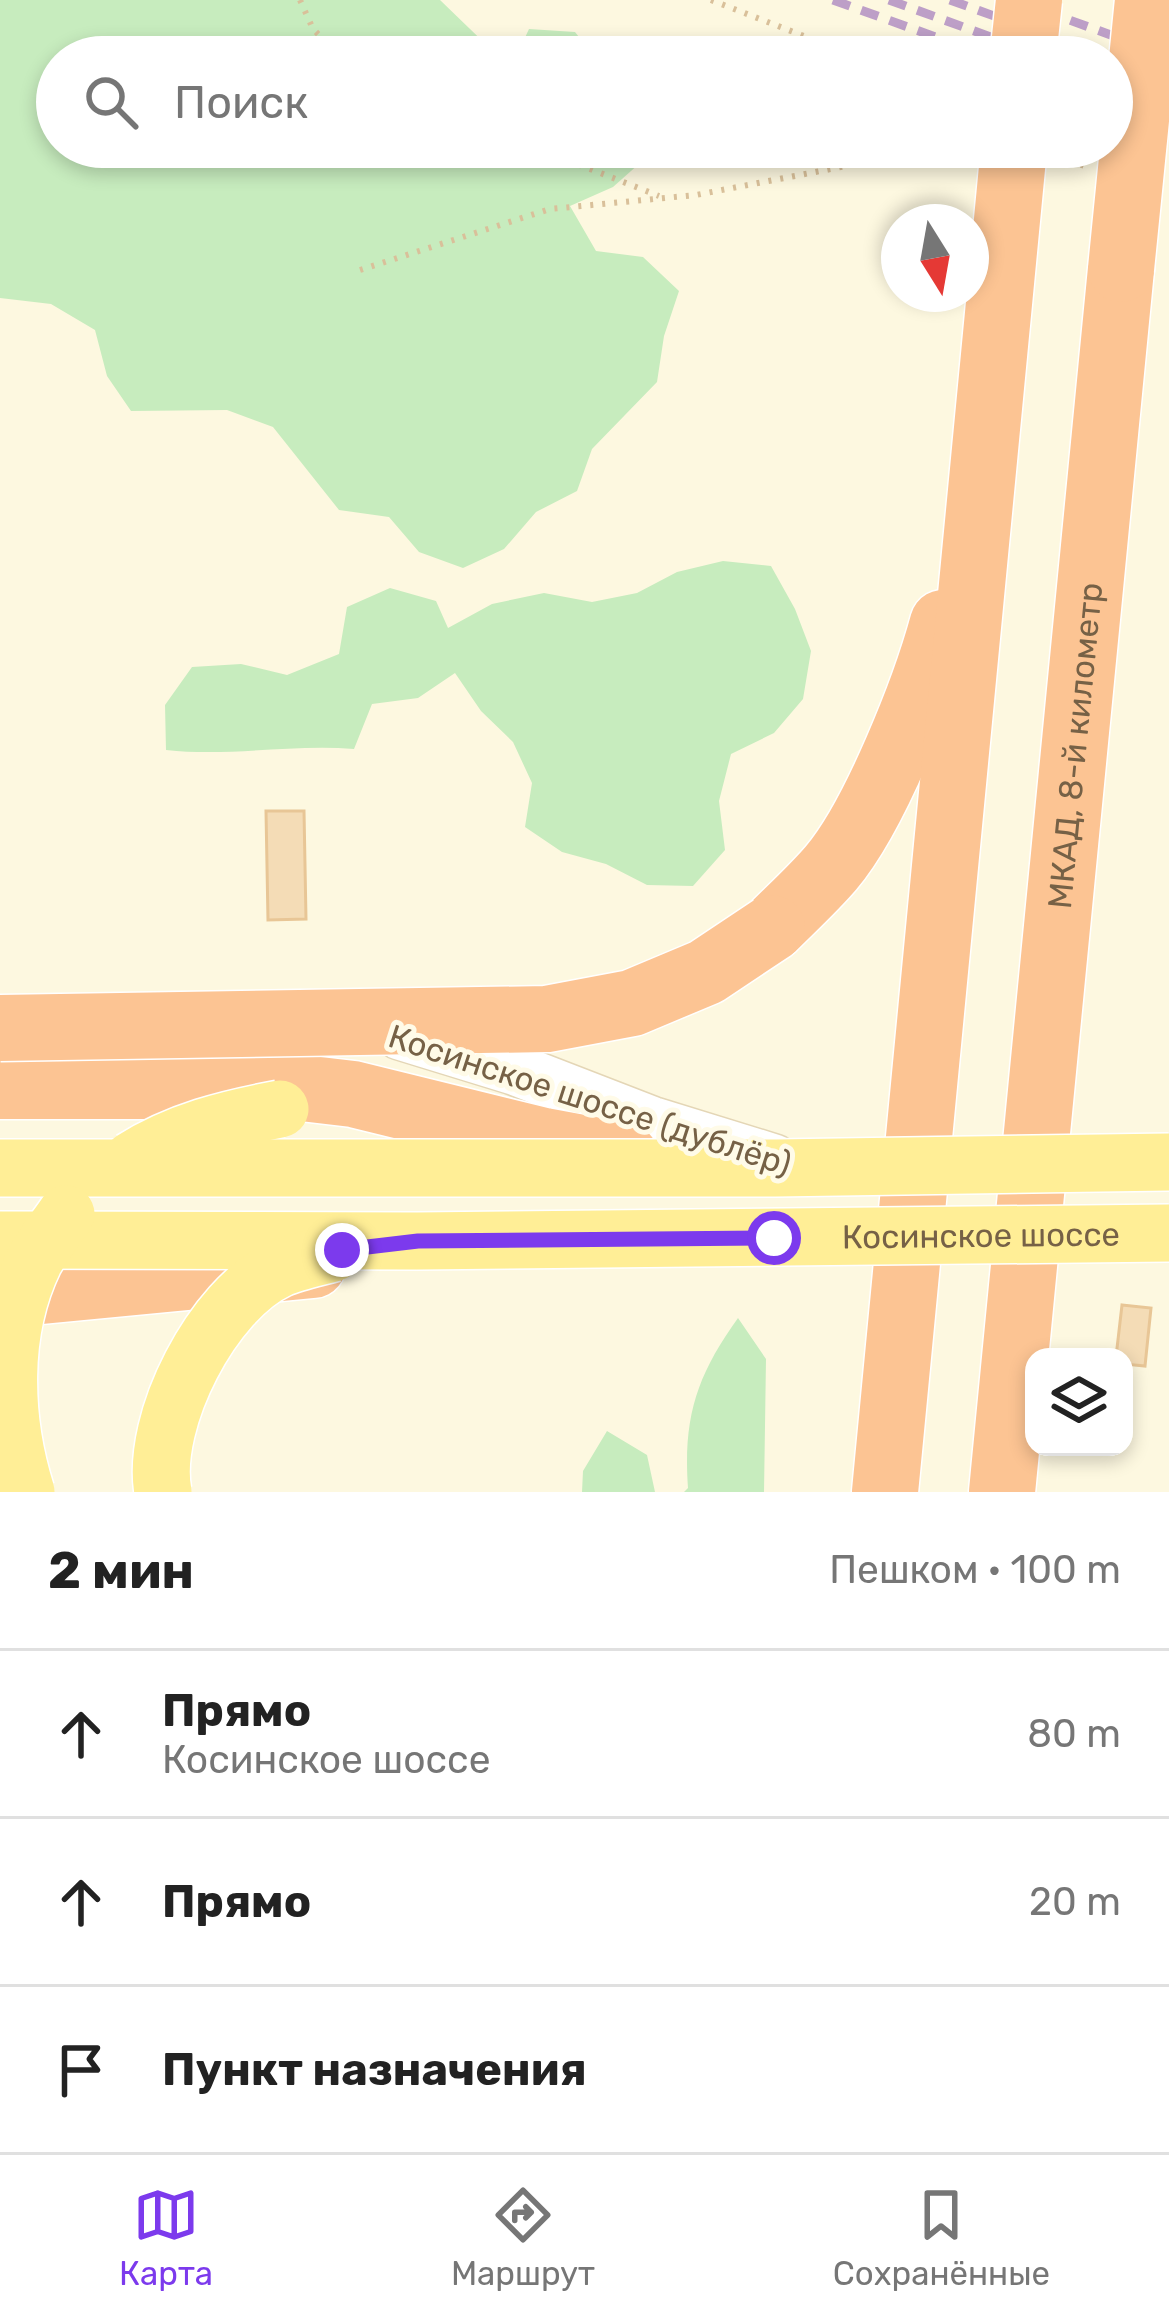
<!DOCTYPE html>
<html lang="ru">
<meta charset="utf-8">
<style>
body{margin:0;font-family:Rubik,sans-serif;background:#f2f2f2;color:#222}
.controls{position:absolute;right:36px;bottom:36px;display:grid;overflow:hidden;border-radius:24px;box-shadow:0 6px 18px #0003}
.controls button{width:108px;height:108px;display:grid;place-items:center;padding:0;border:0;border-bottom:3px solid #e0e0e0;background:#fff;color:#222;font:60px sans-serif}
.compass{position:absolute;left:881px;top:204px;width:108px;height:108px;border-radius:50%;background:#fff;box-shadow:0 6px 18px #0003;rotate:169deg}
.stop{position:absolute;width:36px;height:36px;margin:-27px;border:9px solid #7c3aed;border-radius:50%;background:#fff}
.stop.end{background:#7c3aed;border-color:#fff;box-shadow:0 3px 12px #0008}
.list{margin:0;padding:0;list-style:none}
h2{display:flex;justify-content:space-between;align-items:center;height:156px;margin:0;padding:0 48px;font-size:51px}
h2 small{font-size:39px;font-weight:400;color:#767676}
.list li{display:grid;grid-template-columns:78px 1fr auto;gap:36px;align-items:center;box-sizing:border-box;height:168px;padding:0 48px;border-top:3px solid #e0e0e0}
.list b{display:block;font-size:45px;white-space:nowrap}
.list p{margin:0;font-size:39px;white-space:nowrap;color:#767676}
.list em{font-size:39px;font-style:normal;color:#767676}
.icon{flex:none;width:66px;height:66px;fill:none;stroke:currentColor;stroke-width:2;stroke-linecap:round;stroke-linejoin:round}
.map{position:relative;flex:none;width:1169px;height:1492px;overflow:hidden}
.search{position:absolute;background:#fff;box-shadow:0 6px 18px #0003;left:36px;right:36px;top:36px;height:132px;display:flex;align-items:center;gap:30px;box-sizing:border-box;padding:0 42px;border-radius:66px;color:#767676;font-size:45px}
.sheet{height:660px;background:#fff}
nav{display:flex;justify-content:space-around;align-items:center;box-sizing:border-box;height:168px;border-top:3px solid #e0e0e0;background:#fff;font-size:33px;color:#767676}
nav a{display:grid;justify-items:center;gap:6px}
nav .on{color:#7c3aed}
.map>svg:first-child{display:block}
.green{fill:#c7ecbe}
.building{fill:#f4dcb6;stroke:#e8c696;stroke-width:3}
.lines{fill:none;stroke-linecap:round;stroke-linejoin:round}
.secondary-casing{stroke:#e4d6b6;stroke-width:54}
.highway-casing{stroke:#fff;stroke-width:69}
.path{stroke:#d9c09a;stroke-width:6;stroke-dasharray:3 9;stroke-linecap:butt}
.secondary{stroke:#fff;stroke-width:51}
.highway{stroke:#fcc493;stroke-width:66}
.rail{stroke:#bd9fc7;stroke-width:9;stroke-dasharray:18 12;stroke-linecap:butt}
.primary-bridge-casing{stroke:#fff;stroke-width:60;stroke-linecap:butt}
.highway-bridge-casing{stroke:#fff;stroke-width:69;stroke-linecap:butt}
.primary-bridge{stroke:#ffee96;stroke-width:57}
.highway-bridge{stroke:#fcc493;stroke-width:66}
.route{stroke:#7c3aed;stroke-width:15}
.labels{text-anchor:middle;dominant-baseline:central;stroke-width:10;stroke-linejoin:round;paint-order:stroke}
.street-label{font-size:33px;fill:#766146;stroke:#fffbe8}
</style>
<div class="map">
<svg width="1169" height="1492" viewBox="0 0 1169 1492">
<rect width="100%" height="100%" fill="#fdf8e0"/>
<path class="green" d="M0,0H440L499,57H57V147H658L613,187L570,206L596,251L643,257L679,291L664,336L657,382L592,449L577,491L536,512L504,549L463,568L419,552L389,517L339,510L273,427L227,410L131,411L107,376L95,330L51,304L0,298Z
M529,29L575,32L595,57H516Z
M723,561L771,566L795,609L811,651L803,699L774,733L731,754L719,801L725,850L693,886L647,885L606,864L562,852L525,827L532,783L513,742L481,711L455,673L418,698L372,704L354,749C291,744 229,757 166,750L165,705L192,667L241,664L287,675L339,654L347,607L390,588L436,601L448,628L492,604L544,593L592,602L637,593L677,572Z
M738,1318L766,1359L764,1492H684L688,1488C683,1417 697,1375 738,1318Z
M607,1431L647,1455L655,1492H582L583,1471Z"/>
<path class="building" d="M266,811H304L306,919L268,920Z
M1122,1305L1151,1308L1145,1366L1124,1364V1357H1116Z"/>
<g class="lines">
<defs>
<path id="secondary" d="M400,1034L514,1069L651,1122L774,1160"/>
<g id="highway">
<path d="M772,928C792,908 813,889 831,868C875,816 925,689 943,623"/>
<path d="M0,1086H285L353,1094L544,1141L625,1156"/>
<path d="M0,1295L313,1265"/>
<path d="M885,1492L1014,147"/>
<path id="s1" d="M1002,1492L1121,269"/>
</g>
</defs>
<use href="#secondary" class="secondary-casing"/>
<use href="#highway" class="highway-casing"/>
<path class="path" d="M300,0L313,29L341,57
M711,0L858,57
M534,147L659,196
M1058,157L1085,166
M360,270L550,209L696,195L888,158L908,147"/>
<use href="#secondary" class="secondary"/>
<use href="#highway" class="highway"/>
<path class="rail" d="M833,0L991,57
M889,0L1046,57
M950,0L1107,57
M1014,0L1169,56
M1112,59L1169,79
M1112,81L1169,102
M1112,100L1169,121"/>
<defs>
<g id="primary-bridge">
<path d="M132,1160C178,1131 227,1119 280,1109"/>
<path d="M0,1168H776L1169,1162"/>
<path id="s2" d="M0,1240L417,1241L1169,1233"/>
<path d="M26,1492C3,1419 0,1331 34,1261C43,1244 56,1229 66,1214"/>
<path d="M163,1492C150,1421 213,1299 279,1269C295,1262 315,1258 333,1253"/>
</g>
<path id="highway-bridge" d="M1023,57L1029,0
M1121,269L1148,0
M0,1028L547,1019L632,1003L706,972L772,928"/>
</defs>
<use href="#primary-bridge" class="primary-bridge-casing"/>
<use href="#highway-bridge" class="highway-bridge-casing"/>
<use href="#primary-bridge" class="primary-bridge"/>
<use href="#highway-bridge" class="highway-bridge"/>
</g>
<g class="lines">
<path class="route" d="M342,1250L418,1241L774,1238"/>
</g>
<g class="labels">
<g class="street-label">
<text stroke="none"><textPath href="#s1" startOffset="750">МКАД, 8-й километр</textPath></text>
<text transform="translate(590 1100) rotate(18)">Косинское шоссе (дублёр)</text>
<text stroke="none"><textPath href="#s2" startOffset="981">Косинское шоссе</textPath></text>
</g>
</g>
</svg>
<div class="controls">
<button><svg class="icon" aria-label="layers" viewBox="0 0 24 24"><path d="M12 4l9 5-9 5-9-5zM3 14l9 5 9-5"/></svg></button>
</div>
<svg class="compass" viewBox="-18 -18 36 36"><path d="M0-13l5 13h-10z" fill="#e53935"/><path d="M0 13l5-13h-10z" fill="#767676"/></svg>
<div class="stop" style="left:774px;top:1238px"></div>
<div class="stop end" style="left:342px;top:1250px"></div>
<div class="search"><svg class="icon" aria-label="search" viewBox="0 0 24 24"><circle cx="10" cy="10" r="6"/><path d="M15 15l6 6"/></svg>Поиск</div>
</div>
<section class="sheet">
<h2>2 мин<small>Пешком · 100 m</small></h2>
<ul class="list">
<li><svg class="icon" aria-label="ahead" viewBox="0 0 24 24"><path d="M12 20V5M6 11l6-6 6 6"/></svg><div><b>Прямо</b><p>Косинское шоссе</p></div><em>80 m</em></li>
<li><svg class="icon" aria-label="ahead" viewBox="0 0 24 24"><path d="M12 20V5M6 11l6-6 6 6"/></svg><div><b>Прямо</b></div><em>20 m</em></li>
<li><svg class="icon" aria-label="arrive" viewBox="0 0 24 24"><path d="M6 21V4h12l-3 4 3 4H6"/></svg><div><b>Пункт назначения</b></div></li>
</ul>
</section>
<nav>
<a class="on"><svg class="icon" aria-label="map" viewBox="0 0 24 24"><path d="M3 6l6-2 6 2 6-2v14l-6 2-6-2-6 2zM9 4v14M15 6v14"/></svg>Карта</a>
<a><svg class="icon" aria-label="directions" viewBox="0 0 24 24"><path d="M12 3l9 9-9 9-9-9zM9 14v-3h6M13 9l2 2-2 2"/></svg>Маршрут</a>
<a><svg class="icon" aria-label="saved" viewBox="0 0 24 24"><path d="M7 4h10v16l-5-4-5 4z"/></svg>Сохранённые</a>
</nav>
